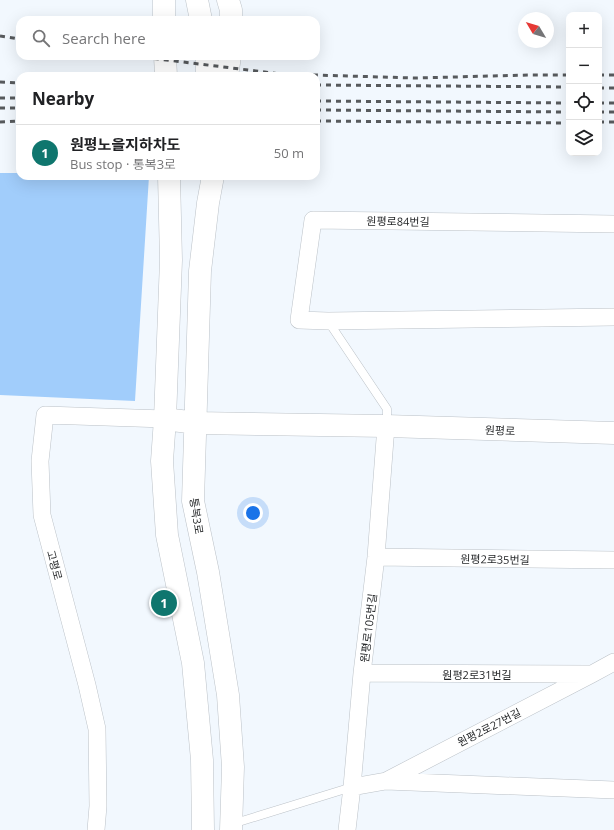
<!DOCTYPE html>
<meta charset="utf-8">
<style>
body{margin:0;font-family:"Open Sans","Noto Sans KR",sans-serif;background:#f6f6f6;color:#202124}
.controls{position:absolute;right:12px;top:12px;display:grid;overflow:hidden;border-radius:8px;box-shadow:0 4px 16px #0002}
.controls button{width:36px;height:36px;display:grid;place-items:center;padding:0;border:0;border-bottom:1px solid #e0e0e0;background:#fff;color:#202124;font:20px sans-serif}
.compass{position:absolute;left:518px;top:12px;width:36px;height:36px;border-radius:50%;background:#fff;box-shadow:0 4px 16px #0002;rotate:308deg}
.you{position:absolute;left:253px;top:513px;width:14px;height:14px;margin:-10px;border:3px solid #fff;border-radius:50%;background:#1a73e8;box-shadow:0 0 0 6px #1a73e833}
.badge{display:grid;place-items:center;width:26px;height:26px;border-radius:50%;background:#0f766e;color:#fff;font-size:13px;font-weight:700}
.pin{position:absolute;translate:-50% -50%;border:2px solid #fff;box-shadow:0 1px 4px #0006}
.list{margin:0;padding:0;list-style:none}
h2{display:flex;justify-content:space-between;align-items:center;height:52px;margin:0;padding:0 16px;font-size:17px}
h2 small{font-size:13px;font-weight:400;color:#757577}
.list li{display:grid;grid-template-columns:26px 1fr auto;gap:12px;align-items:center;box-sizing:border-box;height:56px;padding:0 16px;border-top:1px solid #e0e0e0}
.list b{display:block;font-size:15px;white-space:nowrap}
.list p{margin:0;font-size:13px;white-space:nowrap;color:#757577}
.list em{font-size:13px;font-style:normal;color:#757577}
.icon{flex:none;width:22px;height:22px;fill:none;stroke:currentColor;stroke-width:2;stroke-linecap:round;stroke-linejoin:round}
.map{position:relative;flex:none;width:614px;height:830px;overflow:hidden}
.search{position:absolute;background:#fff;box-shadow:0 4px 16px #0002;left:16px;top:16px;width:304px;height:44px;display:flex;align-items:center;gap:10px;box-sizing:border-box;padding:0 14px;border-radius:12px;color:#757577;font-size:15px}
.panel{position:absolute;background:#fff;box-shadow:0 4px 16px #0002;left:16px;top:72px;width:304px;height:108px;border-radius:12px}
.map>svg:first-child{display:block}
.green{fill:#a1cdfb}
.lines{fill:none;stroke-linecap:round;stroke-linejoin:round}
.lane-casing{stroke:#bbc1c7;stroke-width:9}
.street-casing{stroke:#bbc1c7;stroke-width:18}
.secondary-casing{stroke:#bbc1c7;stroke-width:23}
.lane{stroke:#fff;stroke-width:8}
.street{stroke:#fff;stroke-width:17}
.secondary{stroke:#fff;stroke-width:22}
.rail{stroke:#575a5d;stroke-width:3;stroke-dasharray:5 5;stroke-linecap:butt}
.labels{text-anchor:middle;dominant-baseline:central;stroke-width:3.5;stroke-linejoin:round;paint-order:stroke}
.street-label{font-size:11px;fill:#26282a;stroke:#fff}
</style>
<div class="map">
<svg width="614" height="830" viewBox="0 0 614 830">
<rect width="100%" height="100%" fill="#f2f8fe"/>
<path class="green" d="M0,173H20V176H149L135,401L0,395Z"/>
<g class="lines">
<defs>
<path id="lane" d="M328,321L387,409V426
M232,824L352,787"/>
<path id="street" d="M614,224L313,220L299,320L328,321L614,317
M376,557L614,560
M362,673L590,674
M388,780L592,674L614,662
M352,787L386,781L614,790
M96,830L98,806L97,729L87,685L42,515L40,461L45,415L165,419
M347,830L352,787L362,673L376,557L386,426"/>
<path id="secondary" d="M164,0V20
M197,0L201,20
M228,0L231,10V20
M165,56L166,76
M207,56V76
M227,76L230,56
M169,176L171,260L165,419L162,461L167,535L193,663L202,760L203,830
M213,176L208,203L200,271L193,501L208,572L228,695L233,767L231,830
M165,419L196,423L386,426L614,433"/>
</defs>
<use href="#lane" class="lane-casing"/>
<use href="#street" class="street-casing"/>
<use href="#secondary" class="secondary-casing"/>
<use href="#lane" class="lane"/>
<use href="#street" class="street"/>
<use href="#secondary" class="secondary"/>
<path class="rail" d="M0,36L20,39
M134,56L281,74L414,78L531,75H569
M599,75H614
M0,82L20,83
M316,85L569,87
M599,88H614
M0,98H20
M316,101L569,103
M599,103H614
M0,108H20
M316,110L569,112
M599,112H614
M316,121L569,123
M0,122L20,121
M599,122H614"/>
</g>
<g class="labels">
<g class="street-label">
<text transform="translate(398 221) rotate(1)">원평로84번길</text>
<text transform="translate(500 430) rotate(2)">원평로</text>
<text transform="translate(197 516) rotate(81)">통복3로</text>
<text transform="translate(495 559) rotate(1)">원평2로35번길</text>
<text transform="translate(55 565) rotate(75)">고평로</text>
<text transform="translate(368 628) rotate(-83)">원평로105번길</text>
<text x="477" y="674">원평2로31번길</text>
<text transform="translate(489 727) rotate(-27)">원평2로27번길</text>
</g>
</g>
</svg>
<div class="controls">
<button>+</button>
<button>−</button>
<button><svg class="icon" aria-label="locate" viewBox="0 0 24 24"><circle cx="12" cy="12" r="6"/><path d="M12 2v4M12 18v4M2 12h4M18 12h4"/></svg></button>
<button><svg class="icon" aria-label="layers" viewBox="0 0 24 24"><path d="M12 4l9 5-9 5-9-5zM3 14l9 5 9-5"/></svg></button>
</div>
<svg class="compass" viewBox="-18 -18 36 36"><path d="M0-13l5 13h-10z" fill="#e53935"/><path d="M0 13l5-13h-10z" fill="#757577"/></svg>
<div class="you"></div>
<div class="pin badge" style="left:164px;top:603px">1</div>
<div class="search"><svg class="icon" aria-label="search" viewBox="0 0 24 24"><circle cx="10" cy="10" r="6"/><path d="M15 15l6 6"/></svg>Search here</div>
<section class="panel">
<h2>Nearby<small></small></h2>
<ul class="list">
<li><span class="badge">1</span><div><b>원평노을지하차도</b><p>Bus stop · 통복3로</p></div><em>50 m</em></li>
</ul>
</section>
</div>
